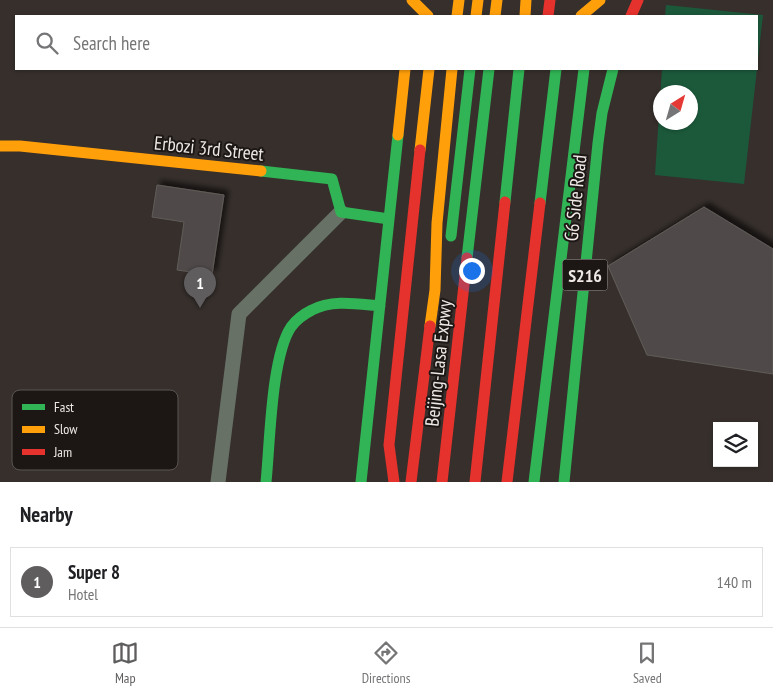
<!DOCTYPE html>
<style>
body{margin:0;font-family:"PT Sans Narrow",sans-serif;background:#f2f2f2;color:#202124}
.controls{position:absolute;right:15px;bottom:15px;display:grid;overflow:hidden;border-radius:0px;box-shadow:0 1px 4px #0004}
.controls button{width:45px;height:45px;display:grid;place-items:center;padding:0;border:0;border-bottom:1px solid #e0e0e0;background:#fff;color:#202124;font:25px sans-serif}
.compass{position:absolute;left:653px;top:85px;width:45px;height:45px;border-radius:50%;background:#fff;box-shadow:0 1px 4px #0004;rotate:37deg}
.you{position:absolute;left:471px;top:270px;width:18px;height:18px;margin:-12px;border:4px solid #fff;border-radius:50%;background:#1a73e8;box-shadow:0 0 0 8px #1a73e833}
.badge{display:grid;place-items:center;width:32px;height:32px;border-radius:50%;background:#605d5e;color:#fff;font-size:16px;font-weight:700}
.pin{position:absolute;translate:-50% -41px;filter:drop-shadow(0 1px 2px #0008)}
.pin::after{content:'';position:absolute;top:26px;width:18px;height:15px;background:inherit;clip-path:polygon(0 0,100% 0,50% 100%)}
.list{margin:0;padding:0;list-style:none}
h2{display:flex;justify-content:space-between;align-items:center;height:65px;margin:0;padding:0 20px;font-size:21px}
h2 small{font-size:16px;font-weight:400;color:#757577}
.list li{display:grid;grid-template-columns:32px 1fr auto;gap:15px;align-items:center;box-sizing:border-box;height:70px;margin:0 10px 10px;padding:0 10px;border:1px solid #e0e0e0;border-radius:0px}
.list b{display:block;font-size:19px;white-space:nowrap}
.list p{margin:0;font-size:16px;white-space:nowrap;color:#757577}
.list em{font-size:16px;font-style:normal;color:#757577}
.icon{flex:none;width:28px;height:28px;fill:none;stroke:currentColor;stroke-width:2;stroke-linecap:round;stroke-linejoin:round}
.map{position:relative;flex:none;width:773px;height:482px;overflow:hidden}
.search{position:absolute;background:#fff;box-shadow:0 1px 4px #0004;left:15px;right:15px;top:15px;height:55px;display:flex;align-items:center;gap:12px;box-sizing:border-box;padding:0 18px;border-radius:0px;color:#757577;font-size:19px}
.sheet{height:145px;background:#fff}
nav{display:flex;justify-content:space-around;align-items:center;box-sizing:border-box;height:70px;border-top:1px solid #e0e0e0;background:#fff;font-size:14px;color:#757577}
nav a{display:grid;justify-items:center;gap:2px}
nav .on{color:#605d5e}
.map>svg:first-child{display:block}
.green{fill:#1c593b;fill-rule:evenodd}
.building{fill:#4f4a48;stroke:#615c59;filter:url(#shadow)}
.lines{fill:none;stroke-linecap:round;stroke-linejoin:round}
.street{stroke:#677165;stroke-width:15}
.fast{stroke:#30b455;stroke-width:11}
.slow{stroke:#ff9f0a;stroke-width:11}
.jam{stroke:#e5322d;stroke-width:11}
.slow-bridge{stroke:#ff9f0a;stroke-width:11}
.labels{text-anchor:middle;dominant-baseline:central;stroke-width:4;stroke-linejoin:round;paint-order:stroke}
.shield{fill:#1c1715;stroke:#b0a9a7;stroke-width:1}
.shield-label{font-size:18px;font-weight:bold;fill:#efe8e5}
.street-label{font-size:19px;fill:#efe8e5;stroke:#1c1715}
.key{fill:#1c1715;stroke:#5b5653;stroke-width:1}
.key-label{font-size:14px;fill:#efe8e5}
</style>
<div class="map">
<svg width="773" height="482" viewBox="0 0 773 482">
<defs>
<filter id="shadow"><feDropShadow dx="4.5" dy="-4.5" stdDeviation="2.5" flood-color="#0009"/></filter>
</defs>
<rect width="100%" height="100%" fill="#362f2c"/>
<path class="green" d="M666,5L763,15L757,68V16H665Z
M662,69H757L744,184L655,175ZM660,92H690V122H660Z"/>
<path class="building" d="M157,185L224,195L212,275L177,270L184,222L152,217Z
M704,207L773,249V374L647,355L608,266Z"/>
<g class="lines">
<path class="street" d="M218,482L239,314L341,212"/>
<path class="fast" d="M261,171L332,179L341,212L389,219
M505,202L519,69
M540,203L556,69
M451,236L470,69
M467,258L489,69
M266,482C270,444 271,357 291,327C296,320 304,314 312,310C332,299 358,304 380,306
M361,482L398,135
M534,482L584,69
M564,482L598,143L602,113L613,69"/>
<path class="slow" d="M457,16L459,0
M476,16L478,0
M495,16L497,0
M525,16L526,0
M398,135L405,69
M0,146H20L261,171
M420,150L429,69
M430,326L435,290L437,223L452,69"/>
<path class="jam" d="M548,16L550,0
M631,16L638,0
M394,482L389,445L420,150
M411,482L430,326
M442,482L467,258
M475,482L505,202
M507,482L540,203"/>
<path class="slow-bridge" d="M412,0L428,16
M581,16L600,0"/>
</g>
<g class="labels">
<rect class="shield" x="562.5" y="259.5" width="45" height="31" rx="4"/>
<g class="shield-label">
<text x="585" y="275">S216</text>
</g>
<g class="street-label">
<text transform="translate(209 148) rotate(6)">Erbozi 3rd Street</text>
<text transform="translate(575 198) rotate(-84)">G6 Side Road</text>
<text transform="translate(438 363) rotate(-84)">Beijing-Lasa Expwy</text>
</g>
</g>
<rect x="12" y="390" width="166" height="80" rx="8" class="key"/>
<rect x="22" y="404" width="23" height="6" fill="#30b455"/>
<rect x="22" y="426" width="23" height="7" fill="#ff9f0a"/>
<rect x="22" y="449" width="23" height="6" fill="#e5322d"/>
<g class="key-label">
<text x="54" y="412">Fast</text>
<text x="54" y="434">Slow</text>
<text x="54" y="457">Jam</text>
</g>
</svg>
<div class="controls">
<button><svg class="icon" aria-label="layers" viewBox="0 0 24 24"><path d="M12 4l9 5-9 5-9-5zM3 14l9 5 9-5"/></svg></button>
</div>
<svg class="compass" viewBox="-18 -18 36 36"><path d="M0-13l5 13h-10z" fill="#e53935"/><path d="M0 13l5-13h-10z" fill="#757577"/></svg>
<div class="you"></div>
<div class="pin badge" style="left:200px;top:308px">1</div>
<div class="search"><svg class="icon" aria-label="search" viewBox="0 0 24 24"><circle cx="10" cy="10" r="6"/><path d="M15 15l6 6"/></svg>Search here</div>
</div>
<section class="sheet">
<h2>Nearby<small></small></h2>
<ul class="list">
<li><span class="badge">1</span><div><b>Super 8</b><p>Hotel</p></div><em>140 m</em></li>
</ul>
</section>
<nav>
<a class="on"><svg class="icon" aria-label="map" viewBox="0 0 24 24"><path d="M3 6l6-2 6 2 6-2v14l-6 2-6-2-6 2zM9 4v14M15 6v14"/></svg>Map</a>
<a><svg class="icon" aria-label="directions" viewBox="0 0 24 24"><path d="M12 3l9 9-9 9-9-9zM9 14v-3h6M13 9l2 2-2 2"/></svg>Directions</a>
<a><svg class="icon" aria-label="saved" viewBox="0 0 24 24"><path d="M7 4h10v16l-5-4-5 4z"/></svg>Saved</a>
</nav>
